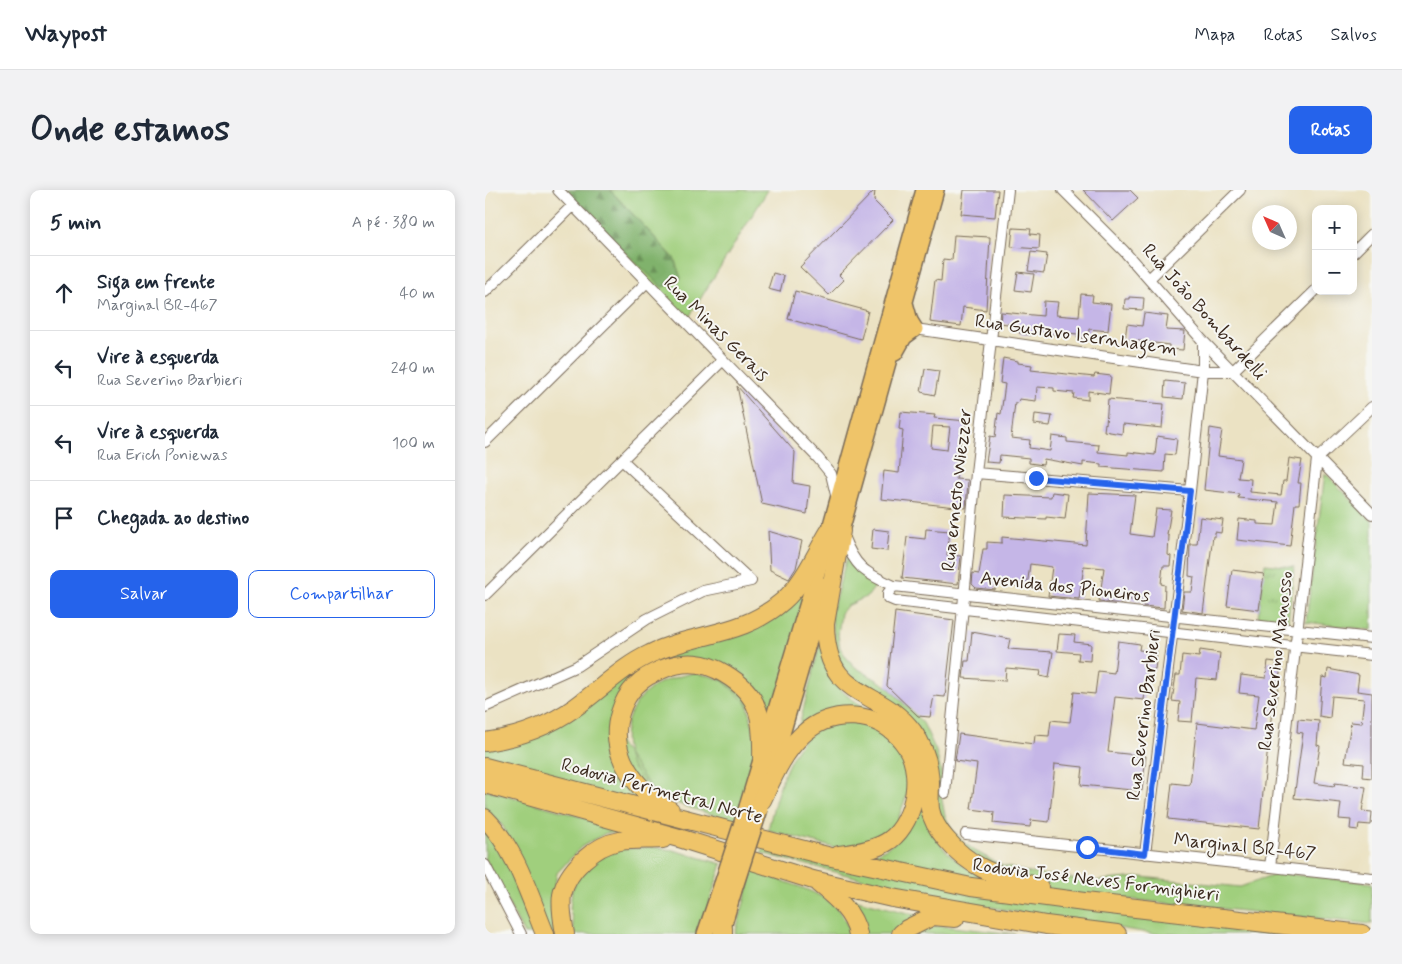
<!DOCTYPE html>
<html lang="pt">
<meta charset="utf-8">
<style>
body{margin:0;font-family:Mynerve,sans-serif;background:#f2f2f3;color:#1f2937}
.controls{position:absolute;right:15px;top:15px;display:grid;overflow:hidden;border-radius:10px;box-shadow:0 2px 12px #0003}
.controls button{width:45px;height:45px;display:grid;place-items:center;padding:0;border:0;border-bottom:1px solid #e0e1e3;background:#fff;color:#1f2937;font:25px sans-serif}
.compass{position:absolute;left:767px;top:15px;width:45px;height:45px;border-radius:50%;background:#fff;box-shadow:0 2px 12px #0003;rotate:315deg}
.stop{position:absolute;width:15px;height:15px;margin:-11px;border:4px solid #2563eb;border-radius:50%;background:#fff}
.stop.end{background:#2563eb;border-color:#fff;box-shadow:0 1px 5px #0008}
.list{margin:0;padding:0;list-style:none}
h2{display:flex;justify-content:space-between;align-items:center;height:65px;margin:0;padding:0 20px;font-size:21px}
h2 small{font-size:16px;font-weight:400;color:#747a83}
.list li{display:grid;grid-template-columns:32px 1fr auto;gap:15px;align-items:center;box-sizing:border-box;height:75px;padding:0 20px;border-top:1px solid #e0e1e3}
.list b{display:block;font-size:19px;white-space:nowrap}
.list p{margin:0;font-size:16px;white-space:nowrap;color:#747a83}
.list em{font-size:16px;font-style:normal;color:#747a83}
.actions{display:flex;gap:10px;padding:15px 20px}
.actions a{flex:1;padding:11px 0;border:1px solid #2563eb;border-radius:10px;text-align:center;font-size:18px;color:#2563eb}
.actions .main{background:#2563eb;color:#fff}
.icon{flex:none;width:28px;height:28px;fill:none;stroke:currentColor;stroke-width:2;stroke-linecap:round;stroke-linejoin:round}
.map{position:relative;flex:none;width:887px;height:744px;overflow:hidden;border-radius:10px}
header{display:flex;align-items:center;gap:30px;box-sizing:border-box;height:70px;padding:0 25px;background:#fff;border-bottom:1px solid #e0e1e3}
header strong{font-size:24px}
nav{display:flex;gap:28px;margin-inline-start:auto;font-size:18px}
.intro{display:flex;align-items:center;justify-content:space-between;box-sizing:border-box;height:120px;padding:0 30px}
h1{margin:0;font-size:35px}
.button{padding:12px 22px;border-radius:10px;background:#2563eb;color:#fff;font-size:18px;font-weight:700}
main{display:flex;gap:30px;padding:0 30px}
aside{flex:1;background:#fff;border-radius:10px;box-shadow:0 2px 12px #0003}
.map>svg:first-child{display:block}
.grass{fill:#a0cf7d;stroke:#6e7c4e}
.forest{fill:url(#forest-firs);stroke:#5e6e45}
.park{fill:url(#park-tufts);stroke:#6e7c4e}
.building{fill:#c5b6e7;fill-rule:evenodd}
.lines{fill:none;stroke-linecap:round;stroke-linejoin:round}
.street-casing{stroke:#796a58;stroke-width:12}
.primary-casing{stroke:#796a58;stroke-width:18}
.highway-casing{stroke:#796a58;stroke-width:20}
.street{stroke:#fff;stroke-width:10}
.primary{stroke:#efc469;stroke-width:15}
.highway{stroke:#efc469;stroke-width:18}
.primary-bridge-casing{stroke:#796a58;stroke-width:18;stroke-linecap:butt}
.primary-bridge{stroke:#efc469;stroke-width:15}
.route{stroke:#2563eb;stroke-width:6}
.labels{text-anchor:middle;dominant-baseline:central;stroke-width:4;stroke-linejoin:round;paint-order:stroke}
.street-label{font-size:19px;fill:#3b2a1e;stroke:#f6f6f2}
</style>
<header>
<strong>Waypost</strong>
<nav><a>Mapa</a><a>Rotas</a><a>Salvos</a></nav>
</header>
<div class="intro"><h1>Onde estamos</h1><a class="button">Rotas</a></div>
<main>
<aside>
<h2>5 min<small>A pé · 380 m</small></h2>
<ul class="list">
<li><svg class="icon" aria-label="ahead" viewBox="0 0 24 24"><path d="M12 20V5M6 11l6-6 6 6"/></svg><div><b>Siga em frente</b><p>Marginal BR-467</p></div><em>40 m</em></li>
<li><svg class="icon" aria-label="left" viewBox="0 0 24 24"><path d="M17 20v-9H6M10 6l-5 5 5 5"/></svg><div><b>Vire à esquerda</b><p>Rua Severino Barbieri</p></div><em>240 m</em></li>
<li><svg class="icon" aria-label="left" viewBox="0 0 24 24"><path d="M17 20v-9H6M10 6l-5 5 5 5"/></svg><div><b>Vire à esquerda</b><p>Rua Erich Poniewas</p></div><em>100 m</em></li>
<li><svg class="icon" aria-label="arrive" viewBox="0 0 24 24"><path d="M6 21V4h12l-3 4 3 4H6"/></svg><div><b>Chegada ao destino</b></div></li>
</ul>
<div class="actions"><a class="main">Salvar</a><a>Compartilhar</a></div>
</aside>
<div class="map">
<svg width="887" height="744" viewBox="0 0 887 744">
<defs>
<pattern id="forest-firs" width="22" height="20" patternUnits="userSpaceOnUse" patternTransform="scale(1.25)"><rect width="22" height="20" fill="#80b26c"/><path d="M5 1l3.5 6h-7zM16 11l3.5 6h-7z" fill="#6a9158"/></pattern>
<pattern id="park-tufts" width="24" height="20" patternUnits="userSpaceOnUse" patternTransform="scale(1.25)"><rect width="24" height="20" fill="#a0cf7d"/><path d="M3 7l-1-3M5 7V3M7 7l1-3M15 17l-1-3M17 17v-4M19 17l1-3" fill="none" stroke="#84a866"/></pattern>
</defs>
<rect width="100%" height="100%" fill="#f6f6f2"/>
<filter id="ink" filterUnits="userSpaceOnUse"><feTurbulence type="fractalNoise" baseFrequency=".02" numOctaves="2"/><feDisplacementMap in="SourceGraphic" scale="10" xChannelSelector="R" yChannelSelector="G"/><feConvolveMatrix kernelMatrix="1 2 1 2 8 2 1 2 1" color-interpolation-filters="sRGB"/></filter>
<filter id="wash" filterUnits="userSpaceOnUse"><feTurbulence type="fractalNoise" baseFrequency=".0096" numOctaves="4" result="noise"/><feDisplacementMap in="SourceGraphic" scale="20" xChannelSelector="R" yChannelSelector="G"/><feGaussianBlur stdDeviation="1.12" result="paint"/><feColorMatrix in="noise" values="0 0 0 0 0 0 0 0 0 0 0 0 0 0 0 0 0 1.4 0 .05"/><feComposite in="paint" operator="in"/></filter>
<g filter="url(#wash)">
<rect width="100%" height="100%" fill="#ebe2c3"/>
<path class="grass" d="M125,0H283L201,132L76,1L189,68Z
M840,283L887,331V440L821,432Z
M341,348L278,562L277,528L219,473L155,490L131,549L182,620L0,575V553L22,551L154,471L275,429Z
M362,367C371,378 378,389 391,395L383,406L362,416L356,423L353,445L355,458L361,467L370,477L402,496L438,533L451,561L457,586L456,605L460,626L468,641L478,652L490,661L518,676L546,683L608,691L656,687L755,697L790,685L800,684L887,693V734L583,703L553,697L471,656L390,506L353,474L346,424Z
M337,447C340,483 350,503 384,519C400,526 417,535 426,550C442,575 437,590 440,616C444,657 478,677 510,695L374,669C386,665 399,661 409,653C418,646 424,636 429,625C445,589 429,545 394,527C386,523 377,519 368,519C348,517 328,527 313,540Z
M208,483L225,486L239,491L261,508L273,558L252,632C233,626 183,613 170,602C164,597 148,580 145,573C135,547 141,519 163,501C175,490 192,487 208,483Z
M365,531L396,541L416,560L425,596L412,632L389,652L358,660L283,640C290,610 303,553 334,539C344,535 355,534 365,531Z
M0,599L155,644L121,643L96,657L72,683L66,717L70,744H64L18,636L0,619Z
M0,634L19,661L54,744H39L0,668Z
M167,657L188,660L237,674L214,744H90L85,719L87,700L93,687L118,664L138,659Z
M279,658L817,744H671L532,722L437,704L276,663Z
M268,681C290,689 326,698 345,712C355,719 361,732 366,744H250Z
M357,706L438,727L409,744H378Z
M440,736H458L530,744H422Z"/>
<path class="forest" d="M75,0H125L189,68L196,88L187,94L177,97Z"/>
<path class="park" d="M780,374L809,377L803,431L773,427Z"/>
<g id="blocks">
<path class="building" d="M390,0L389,11L408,30L354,85L359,90L344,105L315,77Z
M479,0H513L510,27L476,24Z
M598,0H645L653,8L628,31Z
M528,38L546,39L545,44L555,45L554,59L526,57Z
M469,45L505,47L501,120L478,117L476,136L445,132L450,90L456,91L458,69L467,70Z
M546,62L562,64L559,83L543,81Z
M533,82L549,84L546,102L530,100Z
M288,83L299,86L295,102L283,99Z
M310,101L383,121L376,149L303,129Z
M596,104L608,105L607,112L626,114L623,141L604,139L603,148H592L593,144L569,142V145L546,142V145L534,143L535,141L530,140V135L515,133L516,122L558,126L559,111L573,112L571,125L594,127Z
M644,107L659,108L658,120L639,119L640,109H644Z
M659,123L683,126L681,140L700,141L698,160L684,159V155L640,149L642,134L657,136Z
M518,168L533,171V173L547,175L546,180L609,187L610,184L626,186L624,204L603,201V210L588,208L589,203L569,201V198L552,197L551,211L534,209L533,213H530L526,248L545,250L544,258L565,261L567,246L582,248V252L614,255L613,262L643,265V262L670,265L672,246L692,249L690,265L680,264L679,282L616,277V274L598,272V276L559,269L558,275L544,273V268L515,265L514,273L501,272L505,246L510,247L513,223L516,224L520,194L515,193Z
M440,179L454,181L450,205L436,202Z
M680,191L700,193L698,209L679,207Z
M252,196L310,262L308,293L325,296L322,324L277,314Z
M623,209L679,214L677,238L638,234L637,244L619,241L620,233L621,234Z
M416,222L450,225L449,228L482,231L481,241H477L471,289L483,290L481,318L396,309L399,281L414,283L418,240L414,239ZM448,236L465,237L462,260L446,258Z
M550,224L567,226L565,236L549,234Z
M725,238L737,240L733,266L756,269L753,288L766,289L765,302L796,305L798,291H801L804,268L817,270L813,293H816L814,314H810L805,356L752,350L754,329L772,331V334L790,335L793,312L753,308L754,304L719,300Z
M567,302L583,304L580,329L561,327V329L519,327L520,305L566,307Z
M604,303L650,305L645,344L667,347L671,319L686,320L682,345L684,346L683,365L686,366L685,376H678L676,394L680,395L679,418L658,416L659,411L637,409L636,414L614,411L619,378L599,376L594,409L563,406L567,377L545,374L542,397L511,394L510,400L491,398L487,394L488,383L494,384L498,359H502V352L517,353V347L601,355Z
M715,327L738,330L736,343L730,342V346H728L718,423L697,420L699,402H707L709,387L704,386L705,354H712Z
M388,339L404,341L402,361L386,359Z
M441,339L465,341L462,365L476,366L473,394L417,388L422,347L440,349Z
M283,341L317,351L311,378L304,389L285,380Z
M747,380L779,384L774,420L742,416Z
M410,422L469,430L460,507L449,506L445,527L433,526L402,496Z
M487,442L525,449L523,459L568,462L564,488L555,486L556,481L521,478L520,491L478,488L480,471H484Z
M574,444L590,445L589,452L606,454L605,471L593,470L594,463L572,461Z
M633,451L655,454L654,460L672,462L670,480H662L659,510L630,507L623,562L661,566L657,601L596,595L598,577L570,574L564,632L546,630L545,637L508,633L509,622L486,619L492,574L470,571L474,544L549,554L550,545L564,546L566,530L585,532L589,502L610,504L613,481L629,483Z
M715,460L735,463L732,490L711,488L707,532L693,531L695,512L687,511L691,485H695L697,465L714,467Z
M783,471L792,472L791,476H796L790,520H787L774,639L683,629L687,593L705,595L712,533L769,540L774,505L754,503L756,485L781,488Z
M843,479L874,485L872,501L887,503V588L878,587L879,574L860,572L866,532L876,533L879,509L847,506L845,528L834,526L837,487L842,488Z
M813,529L834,531L832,555L835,556L829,593L849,596L850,593L881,597L877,621L887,622L886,635L874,634L873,640L865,639L866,630L854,629L856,613L809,608L818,543L812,542Z"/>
</g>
</g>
<g filter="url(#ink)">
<use href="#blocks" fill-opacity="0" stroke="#796a58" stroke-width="1"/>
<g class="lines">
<defs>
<path id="street" d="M73,0L333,268L346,284L352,309
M578,0L639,61L718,151L887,324
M868,63L887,44
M664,89L755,0
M0,102L87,16
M430,139L718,181H748L831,100
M0,252L161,93
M832,269L887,217
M491,283L705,301
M358,346C370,377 379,383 409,396L887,448
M409,396L403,403V408L410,411L887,465
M0,405L238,170
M0,517L92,476L162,429L218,401L266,391L137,270
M460,603L491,283L523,0
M481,644L887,688
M660,664L705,301L718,181V151
M0,675L36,744
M785,677L832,269"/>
<path id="primary" d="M410,163L419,147L430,139L425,131L420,113
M353,352L451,0
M286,582L340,395
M262,617L344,342L439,0
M220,744L237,694
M236,744L249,700"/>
<path id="highway" d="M356,341L340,434C341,512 393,495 428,542C439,556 444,575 445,592C445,601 444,611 445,619C447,630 454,641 461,649C489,682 514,685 554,697
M0,552C38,547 70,534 100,510C121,494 141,475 165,464C210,442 257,447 298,411C319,393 330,365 344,342
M0,577L342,666L486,697L599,712L877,744
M0,594L194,648L328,690L407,708L561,735L632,744
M277,610C288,587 298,563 317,545C346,517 394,521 418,552C440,579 431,630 405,650C391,660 371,663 354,665
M185,620C151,600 122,564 135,523C142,500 156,487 178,479C199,470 221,472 240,484C276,505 278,530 277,569
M0,628C31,659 44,705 60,744
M333,693C350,707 368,721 373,744
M80,744C78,732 75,717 77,705C82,680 110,655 135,651C149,649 164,650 178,649
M238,744V738
M416,744L422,739L448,726L470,728"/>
</defs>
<use href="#street" class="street-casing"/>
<use href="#primary" class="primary-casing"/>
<use href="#highway" class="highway-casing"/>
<use href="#street" class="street"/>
<use href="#primary" class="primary"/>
<use href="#highway" class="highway"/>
<defs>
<path id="primary-bridge" d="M237,694L262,617
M249,700L275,619"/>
</defs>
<use href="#primary-bridge" class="primary-bridge-casing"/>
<use href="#primary-bridge" class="primary-bridge"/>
</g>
</g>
<g class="lines" filter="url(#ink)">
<path class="route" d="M551,288L705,301L660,664L602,657"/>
</g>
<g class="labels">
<g class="street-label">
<text transform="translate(719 122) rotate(48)">Rua João Bombardelli</text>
<text transform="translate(231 139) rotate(45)">Rua Minas Gerais</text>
<text transform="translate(591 145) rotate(8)">Rua Gustavo Isernhagem</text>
<text transform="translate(472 300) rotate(-84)">Rua ernesto Wiezzer</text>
<text transform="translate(580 397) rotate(6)">Avenida dos Pioneiros</text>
<text transform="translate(791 471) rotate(-83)">Rua Severino Manosso</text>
<text transform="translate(659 525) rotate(-83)">Rua Severino Barbieri</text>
<text transform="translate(177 601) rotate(15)">Rodovia Perimetral Norte</text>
<text transform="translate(760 657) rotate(6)">Marginal BR-467</text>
<text transform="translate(611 690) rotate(7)">Rodovia José Neves Formighieri</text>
</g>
</g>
</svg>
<div class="controls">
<button>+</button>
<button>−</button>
</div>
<svg class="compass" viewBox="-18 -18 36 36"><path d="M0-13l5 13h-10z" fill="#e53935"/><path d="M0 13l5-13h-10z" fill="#747a83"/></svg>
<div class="stop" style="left:602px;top:657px"></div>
<div class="stop end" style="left:551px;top:288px"></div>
</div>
</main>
